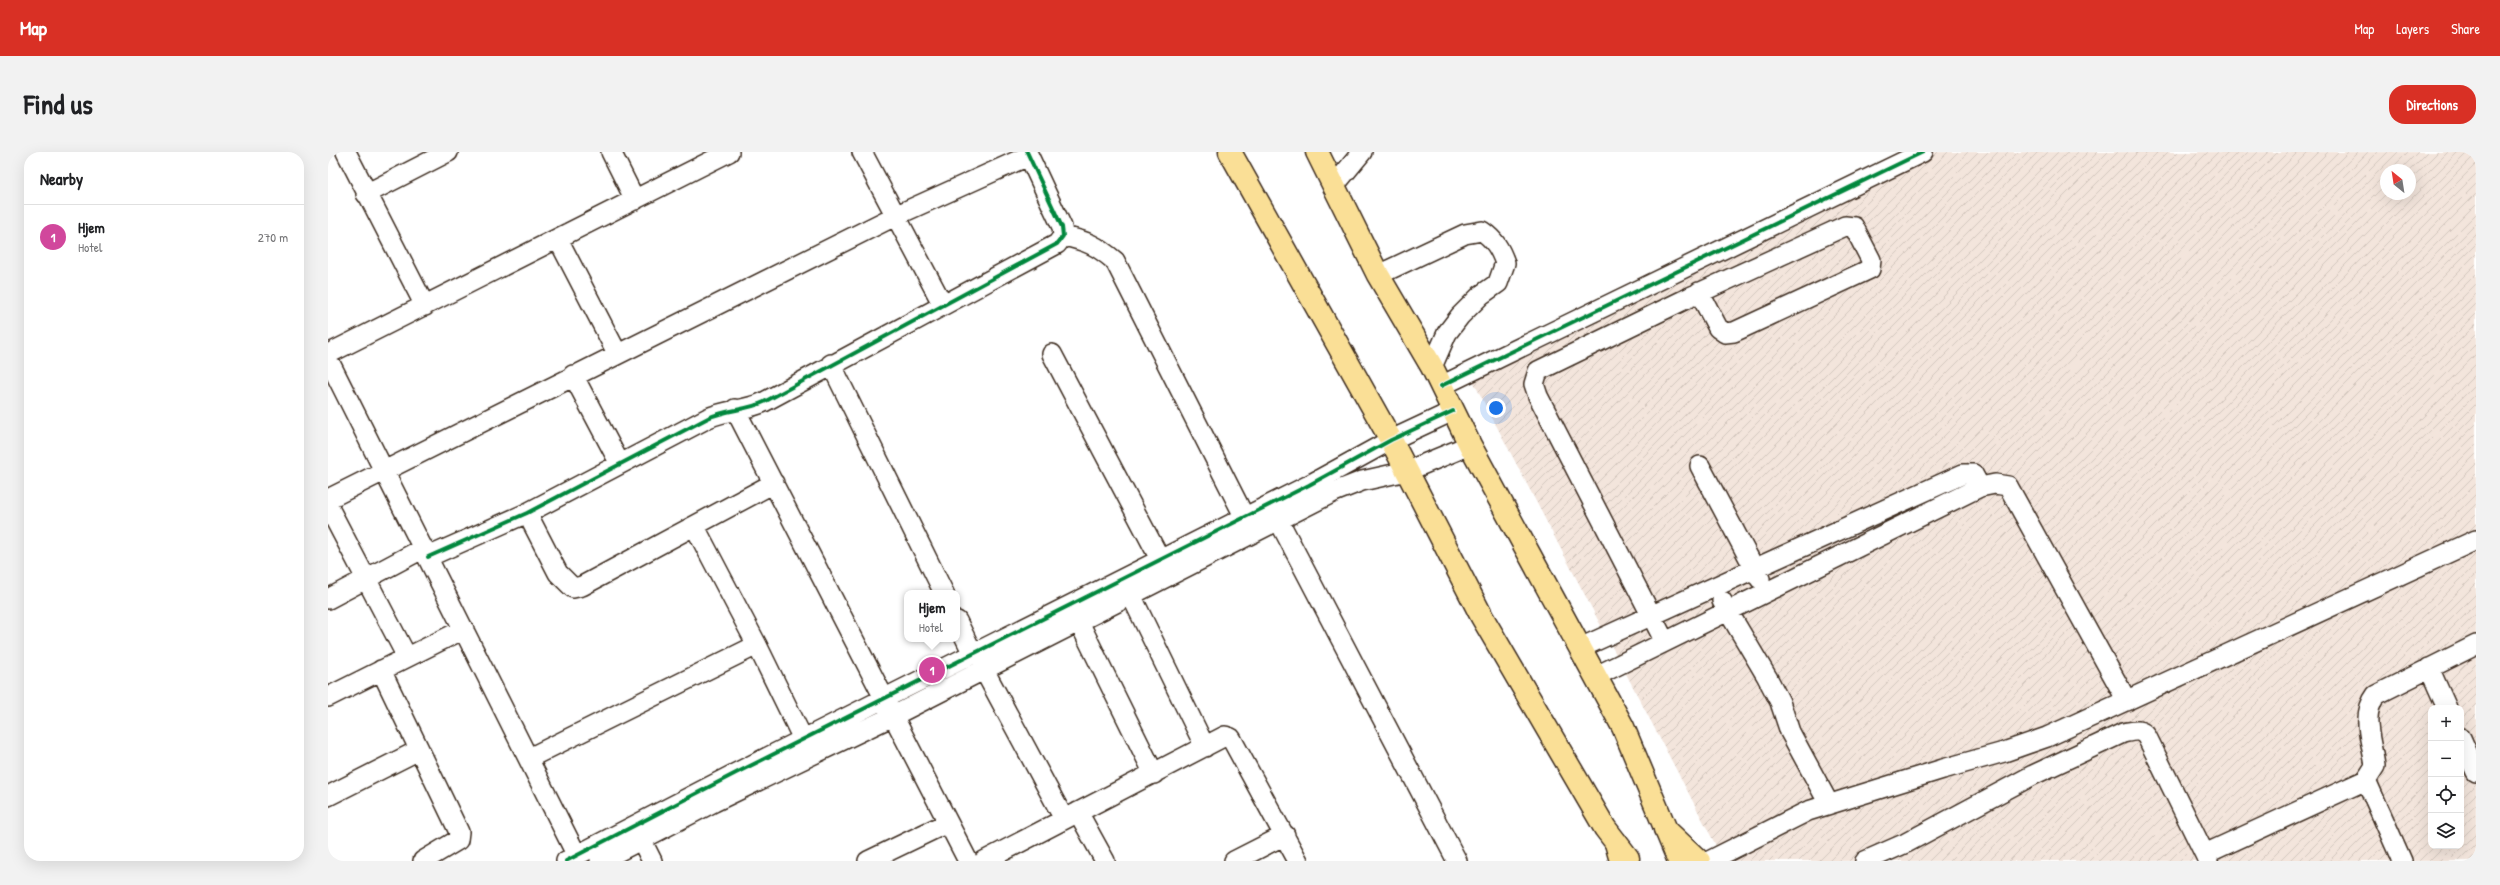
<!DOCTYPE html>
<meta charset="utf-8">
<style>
body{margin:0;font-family:"Patrick Hand",sans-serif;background:#f2f2f2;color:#202124}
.controls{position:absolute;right:12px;bottom:12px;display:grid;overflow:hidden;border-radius:8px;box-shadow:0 4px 16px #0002}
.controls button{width:36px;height:36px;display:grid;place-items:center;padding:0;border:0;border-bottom:1px solid #e0e0e0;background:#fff;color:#202124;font:20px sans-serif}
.compass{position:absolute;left:2052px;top:12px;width:36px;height:36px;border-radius:50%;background:#fff;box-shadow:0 4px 16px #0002;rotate:330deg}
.you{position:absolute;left:1168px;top:256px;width:14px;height:14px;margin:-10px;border:3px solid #fff;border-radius:50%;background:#1a73e8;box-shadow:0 0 0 6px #1a73e833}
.badge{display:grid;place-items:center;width:26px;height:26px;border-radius:50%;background:#d93025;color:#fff;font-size:13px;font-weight:700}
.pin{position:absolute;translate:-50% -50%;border:2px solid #fff;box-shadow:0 1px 4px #0006}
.popup{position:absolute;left:576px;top:438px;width:56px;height:52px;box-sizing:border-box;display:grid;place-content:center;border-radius:8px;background:#fff;filter:drop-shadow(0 1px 3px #0005);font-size:13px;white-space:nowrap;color:#757577}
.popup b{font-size:15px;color:#202124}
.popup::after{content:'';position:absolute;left:50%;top:100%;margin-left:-8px;border:8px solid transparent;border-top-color:#fff}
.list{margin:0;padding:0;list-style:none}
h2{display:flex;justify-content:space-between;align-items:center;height:52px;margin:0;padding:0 16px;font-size:17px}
h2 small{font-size:13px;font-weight:400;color:#757577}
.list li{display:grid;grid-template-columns:26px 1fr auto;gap:12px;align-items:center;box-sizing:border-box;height:64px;padding:0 16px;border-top:1px solid #e0e0e0}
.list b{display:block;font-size:15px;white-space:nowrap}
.list p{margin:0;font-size:13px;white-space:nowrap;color:#757577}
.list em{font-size:13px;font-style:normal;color:#757577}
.icon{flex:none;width:22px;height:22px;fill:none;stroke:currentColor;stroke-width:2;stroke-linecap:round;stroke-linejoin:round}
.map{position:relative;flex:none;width:2148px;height:709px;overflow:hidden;border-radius:16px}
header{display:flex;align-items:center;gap:24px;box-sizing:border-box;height:56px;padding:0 20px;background:#d93025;color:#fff}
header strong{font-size:19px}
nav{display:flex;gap:22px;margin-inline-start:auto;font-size:14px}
.intro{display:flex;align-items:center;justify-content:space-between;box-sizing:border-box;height:96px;padding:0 24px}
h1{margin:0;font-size:28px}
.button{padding:10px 18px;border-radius:16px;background:#d93025;color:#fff;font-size:14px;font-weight:700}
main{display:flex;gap:24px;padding:0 24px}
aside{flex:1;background:#fff;border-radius:16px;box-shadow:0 4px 16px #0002}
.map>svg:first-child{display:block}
.industrial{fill:url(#industrial-furrows);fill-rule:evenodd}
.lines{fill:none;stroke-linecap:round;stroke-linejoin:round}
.minor-casing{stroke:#3b2a1e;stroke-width:22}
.major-casing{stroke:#3b2a1e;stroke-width:25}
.highway-casing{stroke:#3b2a1e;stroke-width:25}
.minor{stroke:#fff;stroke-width:19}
.major{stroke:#fadf96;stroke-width:22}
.highway{stroke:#fadf96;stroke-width:22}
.cycleway-casing{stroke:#fff;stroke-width:6}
.cycleway{stroke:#00873e;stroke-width:4}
</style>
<header>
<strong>Map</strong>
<nav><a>Map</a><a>Layers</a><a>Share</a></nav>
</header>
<div class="intro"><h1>Find us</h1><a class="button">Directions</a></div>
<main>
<aside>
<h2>Nearby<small></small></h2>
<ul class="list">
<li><span class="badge" style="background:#d1479c">1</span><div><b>Hjem</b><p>Hotel</p></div><em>270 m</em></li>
</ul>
</aside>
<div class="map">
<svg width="2148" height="709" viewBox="0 0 2148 709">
<defs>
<pattern id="industrial-furrows" width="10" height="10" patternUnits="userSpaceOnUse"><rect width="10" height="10" fill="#f3e5dc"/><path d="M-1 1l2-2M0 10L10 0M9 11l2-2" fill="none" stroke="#d1c5bc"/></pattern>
</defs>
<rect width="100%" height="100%" fill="#fff"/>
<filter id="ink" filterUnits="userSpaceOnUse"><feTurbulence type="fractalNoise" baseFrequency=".025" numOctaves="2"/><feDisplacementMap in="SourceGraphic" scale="8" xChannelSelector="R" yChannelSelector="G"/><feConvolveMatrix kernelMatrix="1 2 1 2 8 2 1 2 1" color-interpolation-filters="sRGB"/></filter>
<g filter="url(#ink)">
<path class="industrial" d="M1606,0H2148V709H1396L1145,229L1524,38ZM2058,18H2082V42H2058ZM2103,556H2133V694H2103Z"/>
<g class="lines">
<defs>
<path id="minor" d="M18,0L97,154
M283,0L307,48
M534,0L615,153
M1006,34L1034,0
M38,42L120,0
M735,84C759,89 768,93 787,109L917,366
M230,87L289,201
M1050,123L1137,82L1154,79C1167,88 1172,97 1177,111L1170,131L1153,143L1132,164L1119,181L1104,215
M0,202L401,0
M724,202L832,407
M0,207L249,704
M503,212L616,441
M245,223L292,312
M1113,234L1595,0
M407,257L640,709
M1372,314L1432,427
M0,347L567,64L700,4
M0,354L79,505
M199,361L230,421L245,436L254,434L446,331
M951,369L1129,709
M367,375L429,493L475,587
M100,405L199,361L380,266C400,257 417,259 436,250L729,92L735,84L734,75L699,0
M803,443L877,595
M0,447L96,396
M1394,449L1439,525L1452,550L1462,580L1501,652
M629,469L645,502
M751,470L826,622
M1337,490L1210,244L1206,232L1210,219L1362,145L1517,74L1526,75L1543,108L1542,117L1406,180L1397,181L1390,176L1371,140
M1252,496L1635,322H1645L1652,335
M655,516L736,667
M2101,516L2119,556
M53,518L131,680L130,688L95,709
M1268,524L1652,335L1667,332L1680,334L1799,549
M0,545L136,477
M2133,586L2148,620
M201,606L429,493
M2038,628L2074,709
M0,644L91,598
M750,660L777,709
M314,689L324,709
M1877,702L2038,628L2047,614C2044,590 2032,564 2048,543L2148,493
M238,709L408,621L981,333L1063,288L1125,259
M272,709L386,650L565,564L1006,340L1034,329L1079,319L1142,293
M540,709L619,671
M656,709L897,584L903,586L970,709
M906,709L957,683
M1381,709L1480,659L1615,617L1676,600L1719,585L2148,388
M1537,709L1578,691L1705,623L1795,581C1805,579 1813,576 1819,585L1880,709"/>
<path id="major" d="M902,0L1063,288L1154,465L1277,676L1300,706
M989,0L1050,123L1104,215L1142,293L1295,575L1351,709"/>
<path id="highway" d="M1337,677L1371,709
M1288,691L1293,709"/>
</defs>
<use href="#minor" class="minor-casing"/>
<use href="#major" class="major-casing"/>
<use href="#highway" class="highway-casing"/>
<use href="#minor" class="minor"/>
<use href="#major" class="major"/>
<use href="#highway" class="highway"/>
<defs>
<path id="cycleway" d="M1113,234L1595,0
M100,405L199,361L380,266C400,257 417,259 436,250L729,92L735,84L734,75L699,0
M238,709L408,621L981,333L1063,288L1125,259"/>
</defs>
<use href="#cycleway" class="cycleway-casing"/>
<use href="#cycleway" class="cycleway"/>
</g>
</g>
</svg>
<div class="controls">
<button>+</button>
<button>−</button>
<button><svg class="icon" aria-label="locate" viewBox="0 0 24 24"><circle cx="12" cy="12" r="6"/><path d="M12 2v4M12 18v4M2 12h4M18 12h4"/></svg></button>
<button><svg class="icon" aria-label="layers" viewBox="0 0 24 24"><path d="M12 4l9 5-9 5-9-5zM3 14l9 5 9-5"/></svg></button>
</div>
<svg class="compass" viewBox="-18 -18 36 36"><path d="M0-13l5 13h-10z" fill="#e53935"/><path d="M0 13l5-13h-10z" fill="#757577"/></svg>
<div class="you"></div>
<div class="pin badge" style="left:604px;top:518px;background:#d1479c">1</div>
<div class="popup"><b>Hjem</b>Hotel</div>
</div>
</main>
